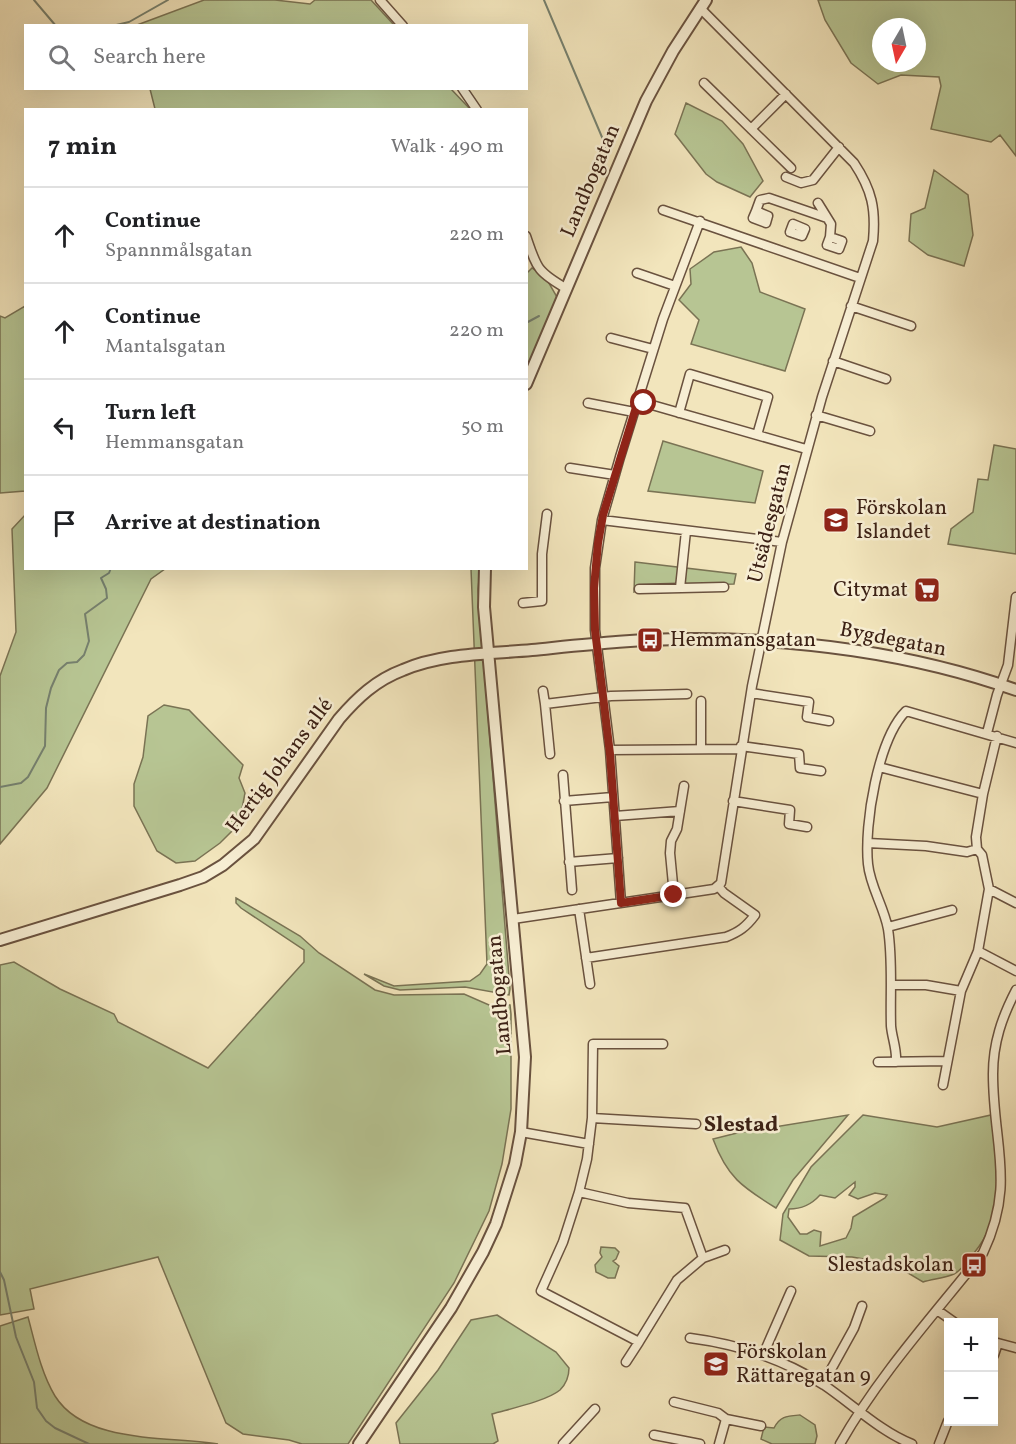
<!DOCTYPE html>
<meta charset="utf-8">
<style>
body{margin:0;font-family:Vollkorn,serif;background:#f6f6f6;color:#202124}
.controls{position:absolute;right:18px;bottom:18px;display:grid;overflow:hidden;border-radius:0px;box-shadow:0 6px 24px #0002}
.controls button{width:54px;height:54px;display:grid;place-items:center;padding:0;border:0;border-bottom:2px solid #e0e0e0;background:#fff;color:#202124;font:30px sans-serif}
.compass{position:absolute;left:872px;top:18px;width:54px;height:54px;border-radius:50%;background:#fff;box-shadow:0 6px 24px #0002;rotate:189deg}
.stop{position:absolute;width:18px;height:18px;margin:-14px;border:4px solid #8f2418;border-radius:50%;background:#fff}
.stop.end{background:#8f2418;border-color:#fff;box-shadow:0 2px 6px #0008}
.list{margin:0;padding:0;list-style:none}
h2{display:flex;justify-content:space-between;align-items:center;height:78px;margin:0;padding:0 24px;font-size:26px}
h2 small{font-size:20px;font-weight:400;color:#757577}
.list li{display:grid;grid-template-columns:39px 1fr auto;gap:18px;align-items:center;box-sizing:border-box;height:96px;padding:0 24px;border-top:2px solid #e0e0e0}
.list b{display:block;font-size:22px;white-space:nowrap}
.list p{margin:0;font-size:20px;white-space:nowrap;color:#757577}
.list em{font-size:20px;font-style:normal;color:#757577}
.icon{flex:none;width:33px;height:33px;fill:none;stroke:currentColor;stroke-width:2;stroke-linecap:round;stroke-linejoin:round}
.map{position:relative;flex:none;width:1016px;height:1444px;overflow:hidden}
.search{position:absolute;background:#fff;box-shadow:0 6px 24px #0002;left:24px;top:24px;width:504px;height:66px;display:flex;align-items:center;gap:15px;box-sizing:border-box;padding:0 21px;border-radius:0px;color:#757577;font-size:22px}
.panel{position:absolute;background:#fff;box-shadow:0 6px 24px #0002;left:24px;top:108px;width:504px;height:462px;border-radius:0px}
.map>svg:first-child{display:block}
.green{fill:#b7c593;stroke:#7a7354;stroke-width:1.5;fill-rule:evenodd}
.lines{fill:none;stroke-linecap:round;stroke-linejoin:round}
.stream{stroke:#76806e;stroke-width:2}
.minor-casing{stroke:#6a523f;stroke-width:11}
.tertiary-casing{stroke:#6a523f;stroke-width:14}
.minor{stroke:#f7eed3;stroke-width:8}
.tertiary{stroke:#f7eed3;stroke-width:10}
.route{stroke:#8f2418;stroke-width:8}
.labels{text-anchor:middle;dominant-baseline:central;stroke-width:5;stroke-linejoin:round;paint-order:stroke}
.street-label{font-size:21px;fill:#3c2115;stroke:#f7eed3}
.poi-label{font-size:21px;fill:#3c2115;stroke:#f7eed3;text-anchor:start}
.neighbourhood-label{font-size:22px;font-weight:bold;fill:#3c2115;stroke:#f7eed3}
</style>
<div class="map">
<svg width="1016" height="1444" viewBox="0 0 1016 1444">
<rect width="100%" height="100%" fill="#f2e5bc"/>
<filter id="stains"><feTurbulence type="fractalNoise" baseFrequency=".00333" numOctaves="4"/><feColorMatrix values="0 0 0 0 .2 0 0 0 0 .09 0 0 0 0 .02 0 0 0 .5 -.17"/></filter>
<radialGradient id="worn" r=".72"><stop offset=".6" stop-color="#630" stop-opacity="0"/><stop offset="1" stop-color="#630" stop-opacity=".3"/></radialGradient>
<path class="green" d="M204,0H275L310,4L315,0H371L394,25H137Z
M818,0H1016V156L1000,135L991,142L931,129L941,86L939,77L901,75L878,84L851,63L825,20ZM881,27H917V63H881Z
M150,89H451L470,109H155Z
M686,103L722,121L743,144L763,181L750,197L717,182L706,174L675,134Z
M934,170L968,195L973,235L964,266L928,255L909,241L911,214L925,208Z
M741,247L752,263L760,292L805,309L785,371L691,344L699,320L679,300L691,284L690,269L714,252Z
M532,268L546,278L557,297L527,373V273Z
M25,306V491L0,493V316L5,318Z
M663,441L763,471L755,503L648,491Z
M994,445L1016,449V554L948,544L951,529L973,512L978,479L988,480Z
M25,515L26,568L184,569H165L151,579L47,788L0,844V676L16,632L12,529Z
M635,562L736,574L734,584L637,586V591L634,592Z
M471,569H480L478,590L510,989L509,995L465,987L400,990L384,986L364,974L394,986L470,981L480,974L487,964Z
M164,705L189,710L243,765L239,778L245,793L242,809L237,826L220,843L195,861L176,863L157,851L134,806V784L143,757L148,716Z
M236,898L300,936L319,953L375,990L394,995L464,994L489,1005H510L511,1014V1109L502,1164L489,1211L454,1283L348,1444H302L289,1440L243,1434L226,1423L158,1257L30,1289L34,1309L0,1315V965L14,962L60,989L114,1014L118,1022L208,1068L304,962V950L241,908L236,903Z
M848,1115L793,1180L776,1208C742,1187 727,1177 713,1139L737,1133Z
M863,1115L937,1127L991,1115C999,1164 1008,1212 974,1253C968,1260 962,1270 954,1274C945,1278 933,1279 923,1282L893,1264L852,1257L809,1256L780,1240L783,1214L811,1167ZM855,1182V1187L849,1195L858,1199L875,1193L887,1195L885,1198L853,1217L851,1228L846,1238L820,1246L821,1232L814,1230L807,1234H800L788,1217L789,1209C802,1209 811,1205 820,1195L835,1198Z
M601,1247L615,1248L619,1252L616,1259L613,1261L619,1266L615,1278H608L596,1272L595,1265L602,1257L600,1253Z
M497,1315L556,1352L569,1368C569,1375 566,1384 560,1390C547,1401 509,1409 492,1414L498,1441L493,1444H400L396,1423L438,1370L471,1320Z
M28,1317C35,1343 41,1373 55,1396C85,1444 166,1436 218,1444H0V1326Z
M800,1415L815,1425L817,1436L815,1444H772L761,1439L764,1427L774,1428C780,1416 787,1416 800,1415Z"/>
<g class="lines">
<path class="stream" d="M34,0L56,26
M544,0L607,149
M112,26L129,22L168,0
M526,323L539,316
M0,787L21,783L28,777L45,746L46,708L51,688L59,670L67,663L77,662L84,655L89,641L85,614L107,598L106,589L101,578L109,573L111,568
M0,1272L4,1280L16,1337L34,1382L37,1408L46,1421L55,1428L89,1444"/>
<defs>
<path id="minor" d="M380,0L403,26
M704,83L791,168
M462,88L477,110
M751,129L786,94
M786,177L801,183L813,180L839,147
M818,203L831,224L830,237
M663,210L860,278
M756,211L760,200L769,198L827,218
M756,211L768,216L766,223L753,218Z
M793,224L805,229L802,236L790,232Z
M526,236C537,268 536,271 567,289
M830,237L842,241L839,249L827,245Z
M637,273L675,286
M851,306L911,326
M611,338L653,349
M833,361L886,379
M638,401L806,449
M588,403L634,412
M679,413L690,374L768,397L757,435
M816,415L870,431
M570,468L615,475
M602,520L782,542
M680,588L686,531
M639,589L724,587
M523,603L542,601V554L547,514
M543,691L545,704L611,696L687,694
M751,693L809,702L807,717L829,721
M701,701V749
M545,704L550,754
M987,733L997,695L1008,665L1016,597
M741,746L799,754L800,768L821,771
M610,750L741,749
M879,767L983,794
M563,775L572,890
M564,801L613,797
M733,801L790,810L789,824L807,827
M615,816L680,811
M868,843L926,846L967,852L977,849
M569,862L618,858
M989,889L1016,903
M674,895L670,853L671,841L677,829L684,786
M621,903L610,750L595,630V568L602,520L620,457L663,319L700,221
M579,909L590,984
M513,919L714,889L721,883L752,686L782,542L822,397L873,241C876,209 872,190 854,163L700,8
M888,927L952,910
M978,951L1016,971
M586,958L726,937C739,932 746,927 755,915L724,893L718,886
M891,985H926L961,991
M878,1062L947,1061
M896,1062C897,1049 892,1038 891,1026C890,993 893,961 888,929C884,907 870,886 868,864C864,824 878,739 906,711L1016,743
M943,1085L961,991L978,951L989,889L982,855L977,849L976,837L983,794L997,736
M592,1118L696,1124
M521,1132L589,1144
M579,1192L563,1242L541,1291L639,1342L677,1280L703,1258L685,1208L628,1203L579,1192L587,1159L592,1118L593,1044H663
M703,1258L725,1250
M937,1310L954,1322
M690,1338C737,1344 783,1359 824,1385C852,1404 881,1432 912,1444
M994,1342L1016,1348
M763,1355L791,1291
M994,1355L998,1343
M626,1362L639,1342
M823,1384L854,1328L862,1306
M674,1402L718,1413L726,1419L719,1444
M726,1419L761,1426
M654,1435L700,1444
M563,1444L595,1409
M840,1444C879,1375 934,1315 983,1253C1016,1183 993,1146 993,1074C993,1043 1002,1017 1016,990
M939,1444L948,1421"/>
<path id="tertiary" d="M526,384L646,101L673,51L706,0
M0,940L180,885L203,877L223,865L254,839L339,719C357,698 376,680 403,670C442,653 490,654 532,650C583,645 635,639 686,639C796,638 912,653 1016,690
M359,1444L451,1308L483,1252L496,1224L515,1164L521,1132L525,1057L484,607L485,568"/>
</defs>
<use href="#minor" class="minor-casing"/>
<use href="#tertiary" class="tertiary-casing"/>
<use href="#minor" class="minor"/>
<use href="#tertiary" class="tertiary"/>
</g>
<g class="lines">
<path class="route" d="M644,403L638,401L603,515L598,543L594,588L595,630L610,754L621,903L674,895"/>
</g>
<defs>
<symbol id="school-square" viewBox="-11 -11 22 22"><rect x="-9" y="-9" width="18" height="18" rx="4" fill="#8f2418" stroke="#f7eed3"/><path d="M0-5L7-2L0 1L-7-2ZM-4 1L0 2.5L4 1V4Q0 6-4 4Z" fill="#fff"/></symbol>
<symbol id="supermarket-square" viewBox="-11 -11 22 22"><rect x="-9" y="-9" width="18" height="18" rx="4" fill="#8f2418" stroke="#f7eed3"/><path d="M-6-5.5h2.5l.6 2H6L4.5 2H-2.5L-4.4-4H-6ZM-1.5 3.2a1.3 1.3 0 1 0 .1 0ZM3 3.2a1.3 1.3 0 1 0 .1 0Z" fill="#fff"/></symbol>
<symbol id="bus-square" viewBox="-11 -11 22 22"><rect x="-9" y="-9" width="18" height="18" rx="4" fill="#8f2418" stroke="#f7eed3"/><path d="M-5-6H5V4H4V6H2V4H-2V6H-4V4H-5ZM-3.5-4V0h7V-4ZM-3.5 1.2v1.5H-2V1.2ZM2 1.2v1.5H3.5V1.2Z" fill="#fff"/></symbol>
</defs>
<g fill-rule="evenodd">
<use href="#school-square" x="821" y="505" width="30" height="30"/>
<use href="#supermarket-square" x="912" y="575" width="30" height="30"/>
<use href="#bus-square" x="635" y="625" width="30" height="30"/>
<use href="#bus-square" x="959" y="1250" width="30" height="30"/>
<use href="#school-square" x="701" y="1349" width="30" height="30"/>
</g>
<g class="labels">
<g class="street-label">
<text transform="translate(591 181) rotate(-67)">Landbogatan</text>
<text transform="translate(770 523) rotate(-76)">Utsädesgatan</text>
<text transform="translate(893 640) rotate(11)">Bygdegatan</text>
<text transform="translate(280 766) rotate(-53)">Hertig Johans allé</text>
<text transform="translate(500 995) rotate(-95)">Landbogatan</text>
</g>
<g class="poi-label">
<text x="856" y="508">Förskolan<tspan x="856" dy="24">Islandet</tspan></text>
<text x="908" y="590" text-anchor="end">Citymat</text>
<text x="670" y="640">Hemmansgatan</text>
<text x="954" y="1265" text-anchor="end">Slestadskolan</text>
<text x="736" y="1352">Förskolan<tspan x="736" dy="24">Rättaregatan 9</tspan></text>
</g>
<g class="neighbourhood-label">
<text x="741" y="1125">Slestad</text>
</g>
</g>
<rect width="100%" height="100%" filter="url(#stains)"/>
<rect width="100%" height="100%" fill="url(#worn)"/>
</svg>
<div class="controls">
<button>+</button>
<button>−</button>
</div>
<svg class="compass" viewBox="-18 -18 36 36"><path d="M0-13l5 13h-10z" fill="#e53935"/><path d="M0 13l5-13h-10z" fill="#757577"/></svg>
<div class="stop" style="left:644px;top:403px"></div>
<div class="stop end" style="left:674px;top:895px"></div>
<div class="search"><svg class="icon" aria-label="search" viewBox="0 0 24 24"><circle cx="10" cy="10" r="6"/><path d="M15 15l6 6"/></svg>Search here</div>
<section class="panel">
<h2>7 min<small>Walk · 490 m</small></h2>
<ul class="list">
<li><svg class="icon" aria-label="ahead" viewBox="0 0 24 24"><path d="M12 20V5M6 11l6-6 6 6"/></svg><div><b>Continue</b><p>Spannmålsgatan</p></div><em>220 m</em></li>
<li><svg class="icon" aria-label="ahead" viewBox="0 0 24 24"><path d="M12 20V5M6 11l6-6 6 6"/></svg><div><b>Continue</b><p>Mantalsgatan</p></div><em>220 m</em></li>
<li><svg class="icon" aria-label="left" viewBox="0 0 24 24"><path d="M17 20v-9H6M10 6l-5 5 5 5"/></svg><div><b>Turn left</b><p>Hemmansgatan</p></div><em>50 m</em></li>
<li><svg class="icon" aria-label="arrive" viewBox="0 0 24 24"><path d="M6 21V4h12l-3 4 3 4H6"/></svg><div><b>Arrive at destination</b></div></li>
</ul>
</section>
</div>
